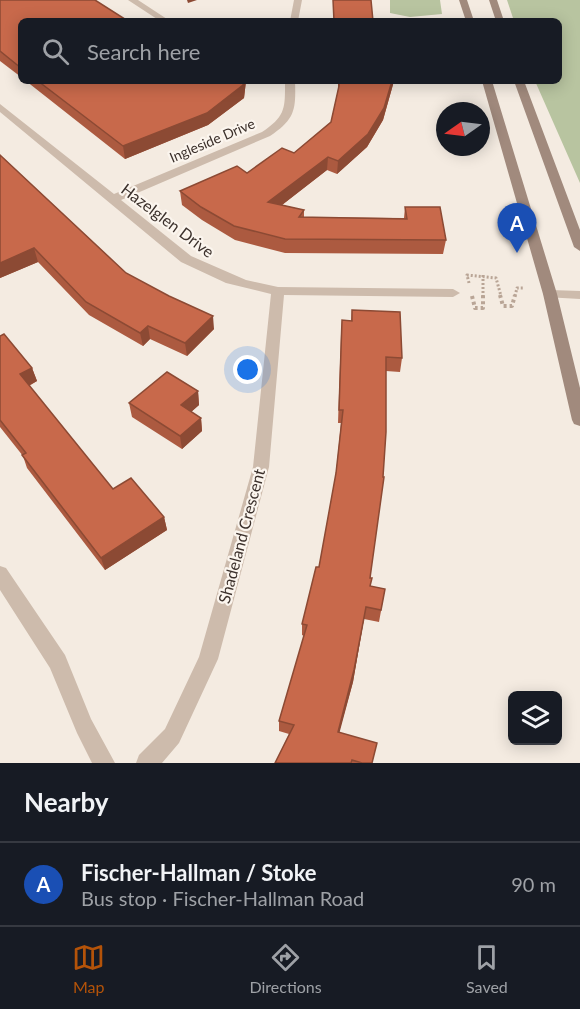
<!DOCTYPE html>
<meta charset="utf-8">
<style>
body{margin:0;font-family:Lato,sans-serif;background:#242831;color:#f1f3f6}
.controls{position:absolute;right:18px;bottom:18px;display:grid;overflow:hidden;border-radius:9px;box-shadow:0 3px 15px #0003}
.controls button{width:54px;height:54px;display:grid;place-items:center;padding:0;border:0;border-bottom:2px solid #363941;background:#171b24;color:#f1f3f6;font:30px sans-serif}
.compass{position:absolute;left:436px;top:102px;width:54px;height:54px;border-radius:50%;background:#171b24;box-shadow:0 3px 15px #0003;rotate:256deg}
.you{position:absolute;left:248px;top:370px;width:21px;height:21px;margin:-15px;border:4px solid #fff;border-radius:50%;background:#1a73e8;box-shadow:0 0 0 9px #1a73e833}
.badge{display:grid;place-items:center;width:39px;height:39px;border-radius:50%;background:#b45309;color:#fff;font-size:20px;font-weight:700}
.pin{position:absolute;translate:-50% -50px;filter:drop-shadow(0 2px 3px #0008)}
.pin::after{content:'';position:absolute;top:32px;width:21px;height:18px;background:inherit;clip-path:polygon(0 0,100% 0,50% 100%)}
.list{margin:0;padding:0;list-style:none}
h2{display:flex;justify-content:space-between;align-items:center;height:78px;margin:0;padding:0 24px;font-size:26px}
h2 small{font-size:20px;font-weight:400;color:#9ea1a6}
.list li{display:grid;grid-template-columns:39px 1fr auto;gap:18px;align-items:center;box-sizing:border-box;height:84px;padding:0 24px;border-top:2px solid #363941}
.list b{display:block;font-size:22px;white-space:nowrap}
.list p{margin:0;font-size:20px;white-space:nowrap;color:#9ea1a6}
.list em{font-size:20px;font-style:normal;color:#9ea1a6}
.icon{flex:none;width:33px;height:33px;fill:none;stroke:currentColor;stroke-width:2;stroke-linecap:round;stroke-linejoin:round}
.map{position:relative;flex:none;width:580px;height:763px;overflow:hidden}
.search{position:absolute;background:#171b24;box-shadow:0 3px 15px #0003;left:18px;right:18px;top:18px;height:66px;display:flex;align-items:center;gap:15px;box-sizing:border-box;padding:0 21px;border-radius:9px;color:#9ea1a6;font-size:22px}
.sheet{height:162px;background:#171b24}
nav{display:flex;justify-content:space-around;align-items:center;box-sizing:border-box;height:84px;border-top:2px solid #363941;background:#171b24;font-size:16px;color:#9ea1a6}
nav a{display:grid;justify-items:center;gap:3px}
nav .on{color:#b45309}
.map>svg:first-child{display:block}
.green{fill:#b8c4a0}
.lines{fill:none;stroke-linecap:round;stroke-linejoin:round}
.path-far1{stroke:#b9a596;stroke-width:3;stroke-dasharray:2 2;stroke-linecap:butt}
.path{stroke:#b9a596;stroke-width:4;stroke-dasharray:3 3;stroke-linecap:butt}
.street{fill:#cdbbac;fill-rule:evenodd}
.secondary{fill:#a18a7d;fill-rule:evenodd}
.wall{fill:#ac5a40}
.shaded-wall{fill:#8c4a34}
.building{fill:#c8694b;stroke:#8c4a34;stroke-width:1.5}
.labels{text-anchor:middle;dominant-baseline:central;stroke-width:4.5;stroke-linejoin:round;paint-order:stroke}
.far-street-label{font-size:14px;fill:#3b302b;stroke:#fbf5ee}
.street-label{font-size:16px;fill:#3b302b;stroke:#fbf5ee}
</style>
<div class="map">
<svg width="580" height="763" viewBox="0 0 580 763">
<rect width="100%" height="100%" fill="#f4ebe1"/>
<path class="green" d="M390,0H440L442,14L410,17L390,13Z
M507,0H580V183L535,81H559V21H514Z"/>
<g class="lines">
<path class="path-far1" d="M483,275V296
M469,283L467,275L496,278L501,296
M515,296L517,288H523"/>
<path class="path" d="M500,295L503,306H512L515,295
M472,296L475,308H483V295"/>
<path class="street" d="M128,0H138L170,21H160Z
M294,0H302L298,21H290Z
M285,81H295C296,110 295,119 270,136L121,200L191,256L246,280L278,287L453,289L460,293L453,297L284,295L269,467L218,659L179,743L162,763H136L139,755L165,729L199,657L253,467L271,294L226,283L181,262L0,112V104L114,194L262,132C286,116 285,108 285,81Z
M550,290L580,291V299L545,297L543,294Z
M0,566L6,568L65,655L91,719L115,763H92L77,733L50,668L0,590Z"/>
<path class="secondary" d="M459,0H467L474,21H466Z
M489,0H497L504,21H496Z
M482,81H492L557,294L580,388V426L574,424L572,420L543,294Z
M514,81H524L580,230V251L574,247Z"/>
</g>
<path class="wall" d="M0,0L21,21V77L0,61Z
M26,81H246L244,98L208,125L125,159Z
M338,81H394L383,120L367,147L337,174L327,170L282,205L304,210V217L404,218L405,207L446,240L443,254L285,253L235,240L202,220L182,205L180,191L247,173L294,153L331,122L338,90Z
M0,155L126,273L214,329L187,356L150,339L143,346L89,315L38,262L0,278Z
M352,310L402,358L400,372L386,371L370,578V586L385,589L379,622L364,619L353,682L339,732L372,763H275L289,734L279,731V721L304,636L302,635V624L319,567L336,473L341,423H338L341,334L351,321Z
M0,336L32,368L37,381L29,386L113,489L164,517L167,530L105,570L27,468L23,456L0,427Z
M198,391L199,405L191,412L201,418L202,431L182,449L132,417L129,403Z"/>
<path class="shaded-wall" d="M187,0H197L188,3Z
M244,81H246L244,98L208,125L125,159L123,146Z
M392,81H394L383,120L367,147L337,174L338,161Z
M328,157L327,170L269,215L268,202Z
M34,248L38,262L0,278V263Z
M213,316L214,329L187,356L185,343Z
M148,326L150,339L143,346L140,333Z
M32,368L37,381L24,388L20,374Z
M198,391L199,405L183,419L181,405Z
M201,418L202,431L182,449L180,436Z
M164,517L167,530L105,570L101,558Z
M366,607L353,682L337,742L338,732Z"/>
<path class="building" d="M0,0H95L128,21H21V68L0,51Z
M333,0H371L373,21H334Z
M38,81H244L243,85L207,113L123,146Z
M339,81H392L384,108L368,134L338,161L328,157L268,202L304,210L299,217L407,219L405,207H440L446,240L285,239L234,226L201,207L180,191L237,166L247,173L282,148L294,153L331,122L339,86Z
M0,155L126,273L169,296L213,316L185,343L148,326L140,333L86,302L34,248L0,263Z
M352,310L400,312L402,358L386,357V432L383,477H384L370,578H372L370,586L385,589L381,610L366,607L354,670L338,732L377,743L372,763H362L352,760L351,763H275L294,725L279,721L307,625L302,624L316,567H319L336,473L343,410H339L342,320L352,321Z
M4,334L32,368L20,374L113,489L131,478L164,517L101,558L22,455L26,453L0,420V336Z
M167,372L198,391L181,405L201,418L180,436L129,403Z"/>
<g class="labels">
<g class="far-street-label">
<text transform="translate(212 140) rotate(-23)">Ingleside Drive</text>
</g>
<g class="street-label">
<text transform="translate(168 220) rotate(37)">Hazelglen Drive</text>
<text transform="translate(241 536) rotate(-75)">Shadeland Crescent</text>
</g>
</g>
</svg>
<div class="controls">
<button><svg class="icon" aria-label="layers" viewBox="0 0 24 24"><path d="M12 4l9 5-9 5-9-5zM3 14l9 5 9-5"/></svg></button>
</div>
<svg class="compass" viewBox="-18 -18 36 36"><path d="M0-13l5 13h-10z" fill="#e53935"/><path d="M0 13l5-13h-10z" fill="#9ea1a6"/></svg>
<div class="you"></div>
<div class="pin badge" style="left:517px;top:253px;background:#1a4fb4">A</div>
<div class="search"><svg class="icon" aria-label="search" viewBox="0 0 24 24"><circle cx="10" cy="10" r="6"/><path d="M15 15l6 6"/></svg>Search here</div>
</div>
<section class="sheet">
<h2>Nearby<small></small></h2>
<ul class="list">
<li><span class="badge" style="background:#1a4fb4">A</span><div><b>Fischer-Hallman / Stoke</b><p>Bus stop · Fischer-Hallman Road</p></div><em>90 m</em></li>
</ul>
</section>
<nav>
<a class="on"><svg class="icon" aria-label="map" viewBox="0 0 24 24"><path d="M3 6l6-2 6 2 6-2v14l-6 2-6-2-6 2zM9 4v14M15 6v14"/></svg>Map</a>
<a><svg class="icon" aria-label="directions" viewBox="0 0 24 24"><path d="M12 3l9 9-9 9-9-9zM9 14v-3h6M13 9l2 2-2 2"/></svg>Directions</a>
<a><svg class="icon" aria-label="saved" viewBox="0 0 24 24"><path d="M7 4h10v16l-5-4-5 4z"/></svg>Saved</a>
</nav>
